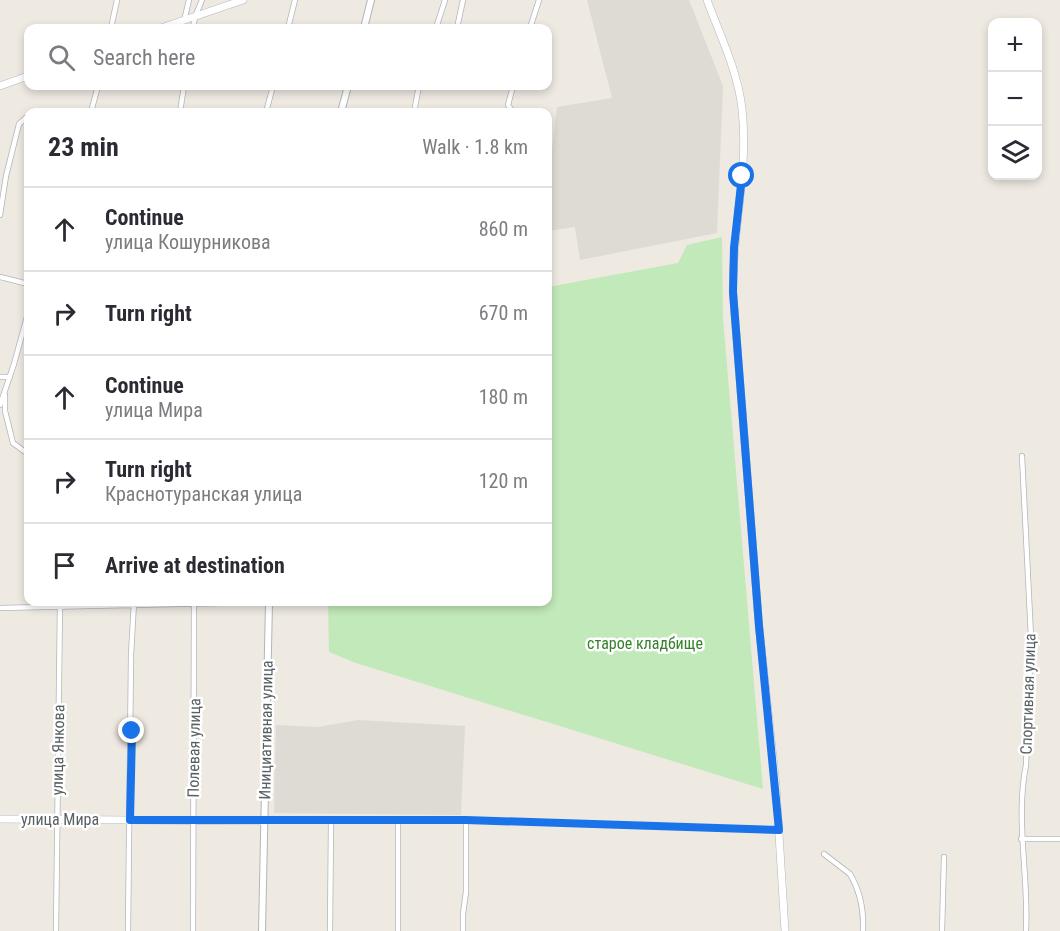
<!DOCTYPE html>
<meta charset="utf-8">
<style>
body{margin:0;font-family:"Roboto Condensed",sans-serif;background:#f7f7f7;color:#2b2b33}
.controls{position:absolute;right:18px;top:18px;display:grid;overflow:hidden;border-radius:12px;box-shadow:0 3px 9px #0003}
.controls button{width:54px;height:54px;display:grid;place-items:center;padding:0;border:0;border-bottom:2px solid #e1e1e2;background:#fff;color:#2b2b33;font:30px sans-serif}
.stop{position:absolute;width:18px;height:18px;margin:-14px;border:4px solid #1a73e8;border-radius:50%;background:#fff}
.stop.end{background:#1a73e8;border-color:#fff;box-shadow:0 2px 6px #0008}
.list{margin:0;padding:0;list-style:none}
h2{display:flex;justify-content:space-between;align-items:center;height:78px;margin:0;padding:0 24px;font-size:26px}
h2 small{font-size:20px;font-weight:400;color:#7c7c81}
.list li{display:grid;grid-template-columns:39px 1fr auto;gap:18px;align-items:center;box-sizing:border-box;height:84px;padding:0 24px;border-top:2px solid #e1e1e2}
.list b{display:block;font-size:22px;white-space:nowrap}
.list p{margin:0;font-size:20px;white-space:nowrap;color:#7c7c81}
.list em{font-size:20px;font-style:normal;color:#7c7c81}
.icon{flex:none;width:33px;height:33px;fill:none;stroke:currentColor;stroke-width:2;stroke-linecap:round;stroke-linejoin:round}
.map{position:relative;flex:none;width:1060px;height:931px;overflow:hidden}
.search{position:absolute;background:#fff;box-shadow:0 3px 9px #0003;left:24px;top:24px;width:528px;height:66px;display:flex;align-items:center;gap:15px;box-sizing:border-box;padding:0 21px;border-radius:12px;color:#7c7c81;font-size:22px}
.panel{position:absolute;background:#fff;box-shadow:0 3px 9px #0003;left:24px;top:108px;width:528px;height:498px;border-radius:12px}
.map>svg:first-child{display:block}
.industrial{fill:#dedbd5}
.green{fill:#c2e9ba}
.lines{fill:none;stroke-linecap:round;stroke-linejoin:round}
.minor-casing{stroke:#b2b6ba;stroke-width:6}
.tertiary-casing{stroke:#b2b6ba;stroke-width:8}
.secondary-casing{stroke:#b3b8bd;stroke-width:8}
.minor{stroke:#fff;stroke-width:4.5}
.tertiary{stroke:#fff;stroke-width:6}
.secondary{stroke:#fff;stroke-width:7}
.route{stroke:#1a73e8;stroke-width:8}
.labels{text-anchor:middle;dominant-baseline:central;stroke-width:5;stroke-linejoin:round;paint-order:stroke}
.park-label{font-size:16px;fill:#35822b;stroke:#fff}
.street-label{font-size:16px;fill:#596063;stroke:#fff}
</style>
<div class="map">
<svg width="1060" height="931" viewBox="0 0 1060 931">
<rect width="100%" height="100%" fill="#eee9e1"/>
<path class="industrial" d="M587,0H689L723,86L717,233L580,260L575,227L548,231V149H552L557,107L612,98Z
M358,720L465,726L461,815L274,813L276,725L318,727Z"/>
<path class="green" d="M722,237L723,318L763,789L356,663L329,652L328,602H548V287L678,263L687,245Z"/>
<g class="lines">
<defs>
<path id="minor" d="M184,21L189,0
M111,28L117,0
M193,28L195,17L202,0
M288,28L295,0
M436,28L445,0
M457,28L463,0
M530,28L539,0
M513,86L508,105L513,112
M41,112H53
M91,112L98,86
M180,112L184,86
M266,112L273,86
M414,112L419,86
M0,215L6,176L19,124L28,116
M0,277L28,284
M0,377H10
M5,395V411L13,443L28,454
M0,405L14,364L28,313
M1022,456L1031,637L1026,765C1015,820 1029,876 1026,931
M0,608L263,602
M264,821L466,820L779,830
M1021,839H1060
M824,854L850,874C860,891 864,911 863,931
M56,931L60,602
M128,931L131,655L134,602
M193,931L194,602
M330,931L331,821
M398,931V821
M463,931V914L466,892V820
M942,931L944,857"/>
<path id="tertiary" d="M364,28L371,0
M341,112L348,86
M262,931L269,602"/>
<path id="secondary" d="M707,0C720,35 738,72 742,109C749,170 732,230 733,292L759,626L776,786L785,931
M161,28L243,0
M0,86L28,76
M0,819L264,821"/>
</defs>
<use href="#minor" class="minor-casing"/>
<use href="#tertiary" class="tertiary-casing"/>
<use href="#secondary" class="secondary-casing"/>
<use href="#minor" class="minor"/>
<use href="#tertiary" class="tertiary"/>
<use href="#secondary" class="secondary"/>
</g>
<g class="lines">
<path class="route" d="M132,731L130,820H466L779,830L759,626L733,292L734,248L742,176"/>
</g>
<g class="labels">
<g class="park-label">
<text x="645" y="643">старое кладбище</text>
</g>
<g class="street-label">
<text transform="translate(1028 694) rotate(-88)">Спортивная улица</text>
<text transform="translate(266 730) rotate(-89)">Инициативная улица</text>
<text transform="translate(194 748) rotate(-89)">Полевая улица</text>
<text transform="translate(58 750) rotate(-89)">улица Янкова</text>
<text x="60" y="819">улица Мира</text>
</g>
</g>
</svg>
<div class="controls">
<button>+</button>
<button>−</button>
<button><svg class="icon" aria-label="layers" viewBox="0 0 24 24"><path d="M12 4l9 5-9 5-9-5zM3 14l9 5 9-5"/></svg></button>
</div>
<div class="stop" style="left:742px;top:176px"></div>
<div class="stop end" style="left:132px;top:731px"></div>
<div class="search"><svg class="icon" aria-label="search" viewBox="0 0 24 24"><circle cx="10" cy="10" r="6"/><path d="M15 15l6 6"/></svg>Search here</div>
<section class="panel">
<h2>23 min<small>Walk · 1.8 km</small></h2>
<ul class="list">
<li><svg class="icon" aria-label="ahead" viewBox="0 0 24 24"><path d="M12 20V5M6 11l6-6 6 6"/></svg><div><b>Continue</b><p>улица Кошурникова</p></div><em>860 m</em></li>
<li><svg class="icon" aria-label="right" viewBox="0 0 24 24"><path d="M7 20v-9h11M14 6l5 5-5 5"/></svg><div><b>Turn right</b></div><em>670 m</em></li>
<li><svg class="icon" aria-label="ahead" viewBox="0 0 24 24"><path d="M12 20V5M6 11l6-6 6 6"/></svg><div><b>Continue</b><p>улица Мира</p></div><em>180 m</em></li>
<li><svg class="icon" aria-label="right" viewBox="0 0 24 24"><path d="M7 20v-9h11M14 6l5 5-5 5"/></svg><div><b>Turn right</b><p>Краснотуранская улица</p></div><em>120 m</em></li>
<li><svg class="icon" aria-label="arrive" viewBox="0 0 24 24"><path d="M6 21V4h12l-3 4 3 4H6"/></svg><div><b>Arrive at destination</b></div></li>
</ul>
</section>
</div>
